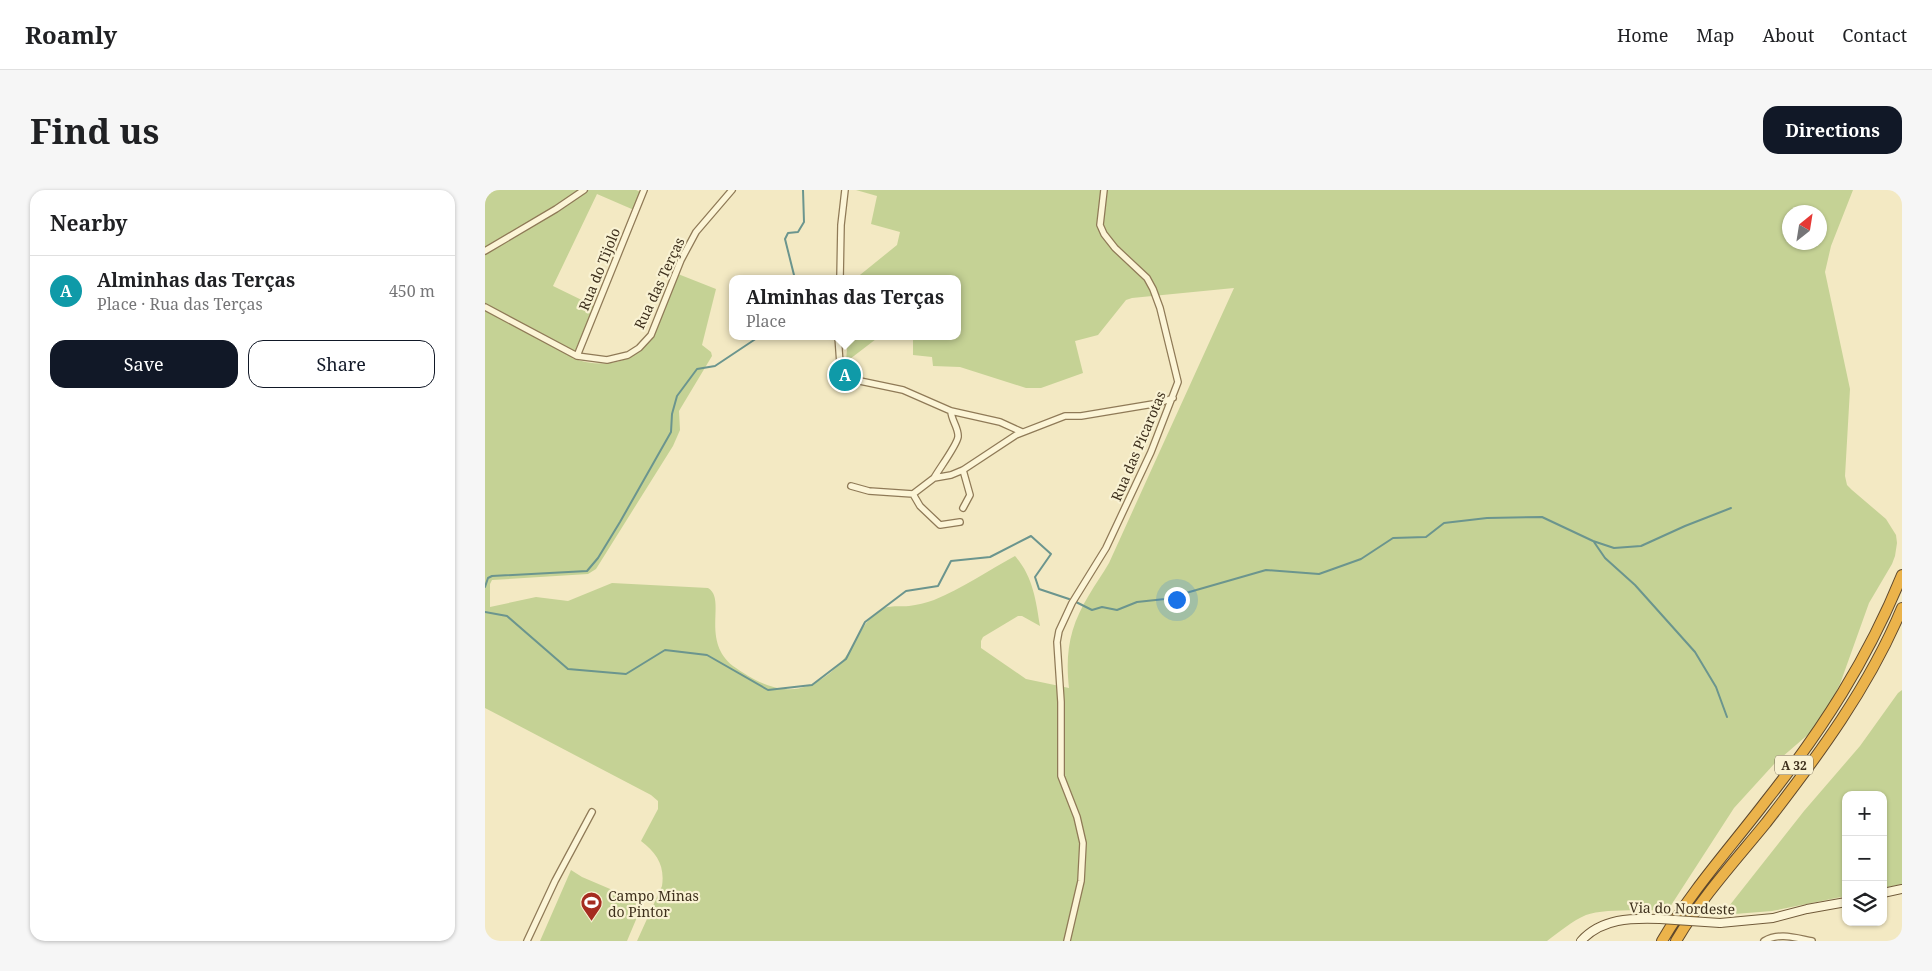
<!DOCTYPE html>
<meta charset="utf-8">
<style>
body{margin:0;font-family:"Noto Serif",serif;background:#f6f6f6;color:#202124}
.controls{position:absolute;right:15px;bottom:15px;display:grid;overflow:hidden;border-radius:10px;box-shadow:0 1px 4px #0004}
.controls button{width:45px;height:45px;display:grid;place-items:center;padding:0;border:0;border-bottom:1px solid #e0e0e0;background:#fff;color:#202124;font:25px sans-serif}
.compass{position:absolute;left:1297px;top:15px;width:45px;height:45px;border-radius:50%;background:#fff;box-shadow:0 1px 4px #0004;rotate:30deg}
.you{position:absolute;left:691px;top:409px;width:18px;height:18px;margin:-12px;border:4px solid #fff;border-radius:50%;background:#1a73e8;box-shadow:0 0 0 8px #1a73e833}
.badge{display:grid;place-items:center;width:32px;height:32px;border-radius:50%;background:#111827;color:#fff;font-size:16px;font-weight:700}
.pin{position:absolute;translate:-50% -50%;border:2px solid #fff;box-shadow:0 1px 5px #0006}
.popup{position:absolute;left:244px;top:85px;width:232px;height:65px;box-sizing:border-box;display:grid;place-content:center;border-radius:10px;background:#fff;filter:drop-shadow(0 1px 4px #0005);font-size:16px;white-space:nowrap;color:#757577}
.popup b{font-size:19px;color:#202124}
.popup::after{content:'';position:absolute;left:50%;top:100%;margin-left:-10px;border:10px solid transparent;border-top-color:#fff}
.list{margin:0;padding:0;list-style:none}
h2{display:flex;justify-content:space-between;align-items:center;height:65px;margin:0;padding:0 20px;font-size:21px}
h2 small{font-size:16px;font-weight:400;color:#757577}
.list li{display:grid;grid-template-columns:32px 1fr auto;gap:15px;align-items:center;box-sizing:border-box;height:70px;padding:0 20px;border-top:1px solid #e0e0e0}
.list b{display:block;font-size:19px;white-space:nowrap}
.list p{margin:0;font-size:16px;white-space:nowrap;color:#757577}
.list em{font-size:16px;font-style:normal;color:#757577}
.actions{display:flex;gap:10px;padding:15px 20px}
.actions a{flex:1;padding:11px 0;border:1px solid #111827;border-radius:15px;text-align:center;font-size:18px;color:#111827}
.actions .main{background:#111827;color:#fff}
.icon{flex:none;width:28px;height:28px;fill:none;stroke:currentColor;stroke-width:2;stroke-linecap:round;stroke-linejoin:round}
.map{position:relative;flex:none;width:1417px;height:751px;overflow:hidden;border-radius:15px}
header{display:flex;align-items:center;gap:30px;box-sizing:border-box;height:70px;padding:0 25px;background:#fff;border-bottom:1px solid #e0e0e0}
header strong{font-size:24px}
nav{display:flex;gap:28px;margin-inline-start:auto;font-size:18px}
.intro{display:flex;align-items:center;justify-content:space-between;box-sizing:border-box;height:120px;padding:0 30px}
h1{margin:0;font-size:35px}
.button{padding:12px 22px;border-radius:15px;background:#111827;color:#fff;font-size:18px;font-weight:700}
main{display:flex;gap:30px;padding:0 30px}
aside{flex:1;background:#fff;border-radius:15px;box-shadow:0 1px 4px #0004}
.map>svg:first-child{display:block}
.green{fill:#c5d295;fill-rule:evenodd}
.lines{fill:none;stroke-linecap:round;stroke-linejoin:round}
.stream{stroke:#6b958e;stroke-width:2}
.minor-casing{stroke:#8f7a57;stroke-width:8}
.secondary-casing{stroke:#715b3a;stroke-width:10}
.motorway-casing{stroke:#5d472c;stroke-width:12}
.minor{stroke:#fcf5d7;stroke-width:5.5}
.secondary{stroke:#fcf5d7;stroke-width:8}
.motorway{stroke:#ebb34b;stroke-width:10}
.secondary-bridge-casing{stroke:#715b3a;stroke-width:10;stroke-linecap:butt}
.secondary-bridge{stroke:#fcf5d7;stroke-width:8}
.labels{text-anchor:middle;dominant-baseline:central;stroke-width:4.5;stroke-linejoin:round;paint-order:stroke}
.shield{fill:#f9f2d3;stroke:#766a54;stroke-width:1}
.shield-label{font-size:12px;font-weight:bold;fill:#3e301d}
.street-label{font-size:14px;fill:#3e301d;stroke:#f9f2d3}
.poi-label{font-size:14px;fill:#3e301d;stroke:#f9f2d3;text-anchor:start}
</style>
<header>
<strong>Roamly</strong>
<nav><a>Home</a><a>Map</a><a>About</a><a>Contact</a></nav>
</header>
<div class="intro"><h1>Find us</h1><a class="button">Directions</a></div>
<main>
<aside>
<h2>Nearby<small></small></h2>
<ul class="list">
<li><span class="badge" style="background:#0f9aa8">A</span><div><b>Alminhas das Terças</b><p>Place · Rua das Terças</p></div><em>450 m</em></li>
</ul>
<div class="actions"><a class="main">Save</a><a>Share</a></div>
</aside>
<div class="map">
<svg width="1417" height="751" viewBox="0 0 1417 751">
<rect width="100%" height="100%" fill="#f3e9c3"/>
<path class="green" d="M0,0H151L156,2L149,20L112,4L68,96L109,116L87,168C112,177 137,176 157,159L193,84L231,99L217,155L226,162L227,166L194,221L195,240L188,256L111,379L103,384L7,390L5,394V417L51,407L83,411L127,393L223,398C242,409 215,450 248,476C262,486 282,498 300,499C325,502 353,481 365,460C374,445 380,430 394,421C403,414 414,417 424,416C432,415 441,413 449,410C476,399 504,380 530,366C548,386 551,411 555,436L537,426H533L498,447L496,451V458L541,489L584,498C580,462 585,436 604,405C610,394 618,384 624,373L749,98L647,108L641,110L613,145L590,151L598,183L556,198H541L475,177L448,176L447,167L428,165V146H472V89H370L412,55L415,42L386,34L392,6L371,0H1368L1346,56L1340,82L1365,199L1360,286L1362,295L1367,300L1401,329L1411,345L1412,353L1410,366L1407,374L1384,413L1355,494L1346,512L1326,542L1290,573L1249,618L1183,720C1163,721 1118,718 1101,725C1087,731 1074,742 1062,751H152L177,696C180,676 172,663 156,651L173,619V611L166,605L0,518ZM1304,22H1334V52H1304Z
M363,146H395L361,172Z
M1417,500V694L1398,698V605H1361V706L1287,721L1237,725L1319,621L1375,556L1413,503Z
M86,680L97,687L158,713L142,751H55Z"/>
<g class="lines">
<path class="stream" d="M309,89V85L300,49L303,43L313,42L319,32L318,0
M1109,352L1120,368L1150,395L1210,462L1231,497L1242,527
M0,397L3,388L7,386L102,381L113,368L135,332L186,242L187,224L192,206L212,179L230,176L275,146
M591,412L607,420L617,417L632,420L652,412L680,409L781,380L834,384L876,369L908,348L941,347L959,333L1002,328L1057,327L1108,351L1129,358L1156,356L1200,336L1246,318
M0,422L22,426L83,479L141,484L180,460L222,465L283,500L327,495L361,469L380,432L421,401L453,396L466,371L505,367L546,346L566,364L550,387L554,399L584,409"/>
<defs>
<path id="minor" d="M0,61L71,19L99,0
M355,89L356,35L360,0
M0,117L92,166L122,170L143,165L154,158L166,145L196,70L211,42L247,0
M353,146L355,174L360,182L366,186L375,191L418,200L466,221L515,232L537,242
M92,166L159,0
M478,280L485,305L478,318
M449,288C454,279 472,255 473,247C474,238 466,230 466,221
M366,296L384,301L428,304
M428,304L449,288L466,285L478,280L531,245L580,226H596L674,213L688,208
M428,304L435,316L455,335L475,332
M42,751L70,691L107,622
M582,751L596,691L598,653L592,627L576,586V512L572,452L574,441L587,413L621,358L666,262L693,192L675,118L668,99L662,88L630,58L619,44L615,35L619,0
M1279,751C1294,742 1311,748 1327,751"/>
<path id="secondary" d="M1398,703L1417,699
M1235,733L1288,728L1322,719L1361,712
M1096,751C1117,728 1146,728 1175,729"/>
<path id="motorway" d="M1177,751C1206,701 1246,657 1281,611C1337,540 1383,469 1417,385
M1191,751C1216,708 1250,671 1281,633C1333,566 1384,497 1417,418"/>
</defs>
<use href="#minor" class="minor-casing"/>
<use href="#secondary" class="secondary-casing"/>
<use href="#motorway" class="motorway-casing"/>
<use href="#minor" class="minor"/>
<use href="#secondary" class="secondary"/>
<use href="#motorway" class="motorway"/>
<defs>
<path id="secondary-bridge" d="M1175,729L1235,733"/>
</defs>
<use href="#secondary-bridge" class="secondary-bridge-casing"/>
<use href="#secondary-bridge" class="secondary-bridge"/>
</g>
<defs>
<symbol id="stadium-pin" viewBox="-11 -11 22 30"><path d="M0 17L-7.5 6A9.5 9.5 0 1 1 7.5 6Z" fill="#a52c20" stroke="#f9f2d3"/><path d="M0-5a6.5 5 0 1 0 0 10a6.5 5 0 1 0 0-10ZM-3.5-1.8h7v3.6h-7Z" fill="#fff"/></symbol>
</defs>
<g fill-rule="evenodd">
<use href="#stadium-pin" x="94" y="700" width="25" height="34"/>
</g>
<g class="labels">
<rect class="shield" x="1290" y="565.5" width="38" height="19" rx="4"/>
<g class="shield-label">
<text x="1309" y="575">A 32</text>
</g>
<g class="street-label">
<text transform="translate(114 79) rotate(-68)">Rua do Tijolo</text>
<text transform="translate(174 93) rotate(-65)">Rua das Terças</text>
<text transform="translate(653 256) rotate(-67)">Rua das Picarotas</text>
<text transform="translate(1197 718) rotate(1)">Via do Nordeste</text>
</g>
<g class="poi-label">
<text x="123" y="705">Campo Minas<tspan x="123" dy="16">do Pintor</tspan></text>
</g>
</g>
</svg>
<div class="controls">
<button>+</button>
<button>−</button>
<button><svg class="icon" aria-label="layers" viewBox="0 0 24 24"><path d="M12 4l9 5-9 5-9-5zM3 14l9 5 9-5"/></svg></button>
</div>
<svg class="compass" viewBox="-18 -18 36 36"><path d="M0-13l5 13h-10z" fill="#e53935"/><path d="M0 13l5-13h-10z" fill="#757577"/></svg>
<div class="you"></div>
<div class="pin badge" style="left:360px;top:185px;background:#0f9aa8">A</div>
<div class="popup"><b>Alminhas das Terças</b>Place</div>
</div>
</main>
